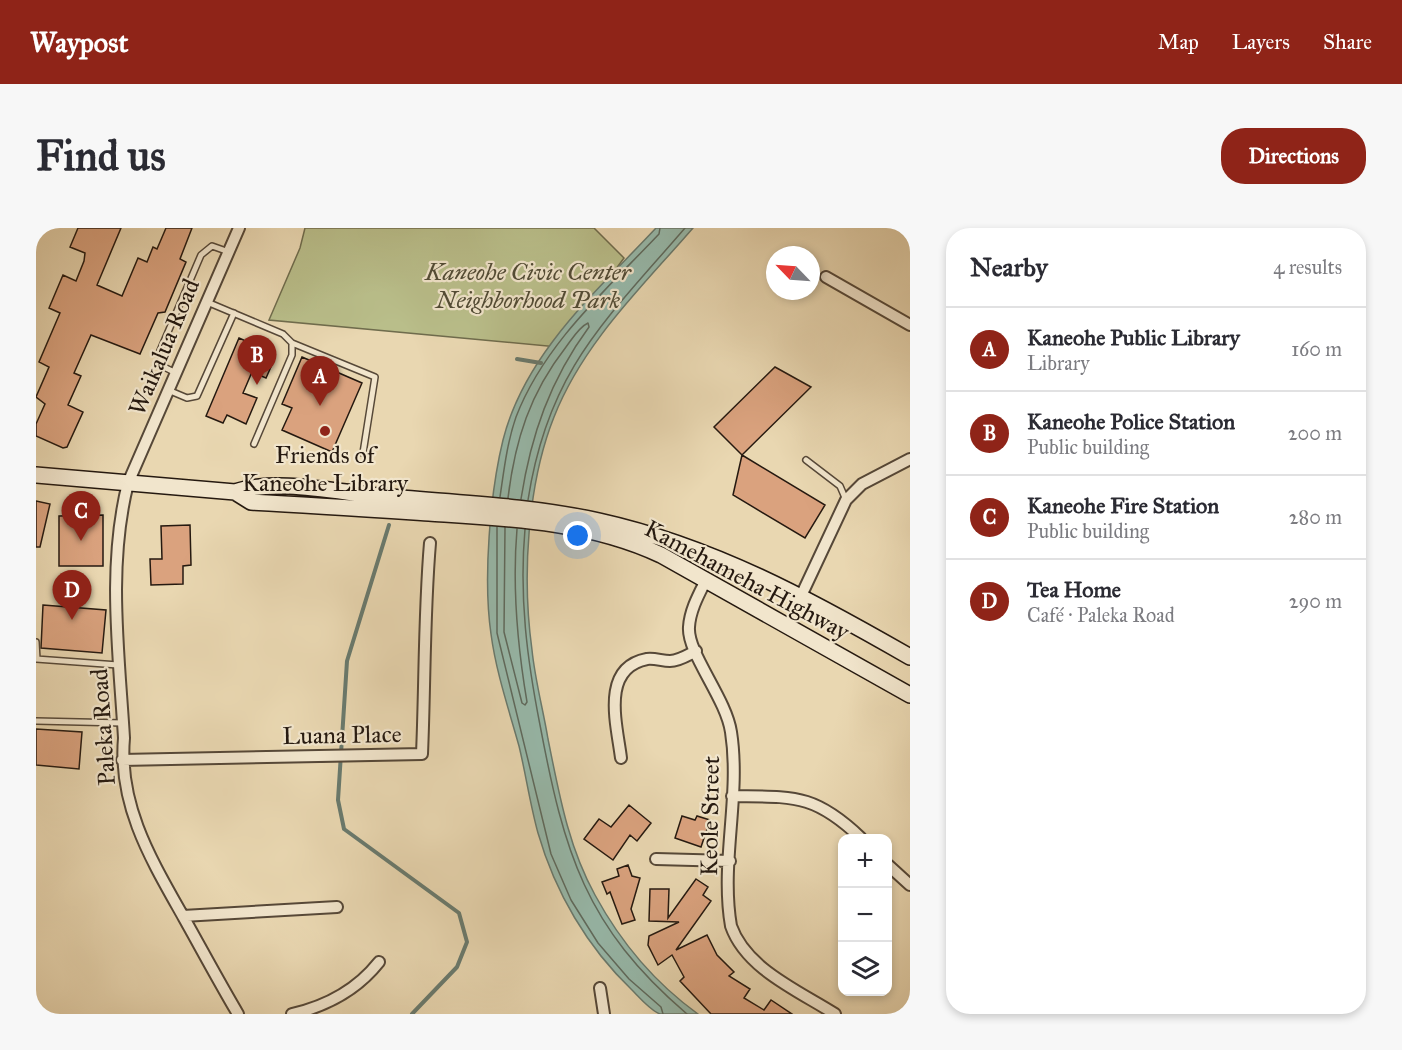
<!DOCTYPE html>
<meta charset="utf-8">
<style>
body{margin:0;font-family:"IM FELL Great Primer",serif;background:#f7f7f7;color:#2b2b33}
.controls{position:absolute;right:18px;bottom:18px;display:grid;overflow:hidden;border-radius:12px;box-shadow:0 3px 9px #0003}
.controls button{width:54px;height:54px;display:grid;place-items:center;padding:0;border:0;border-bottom:2px solid #e1e1e2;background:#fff;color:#2b2b33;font:30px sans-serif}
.compass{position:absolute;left:730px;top:18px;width:54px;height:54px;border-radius:50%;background:#fff;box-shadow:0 3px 9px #0003;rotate:295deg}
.you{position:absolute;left:542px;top:308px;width:21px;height:21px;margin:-15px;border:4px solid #fff;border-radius:50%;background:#1a73e8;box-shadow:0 0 0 9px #1a73e833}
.badge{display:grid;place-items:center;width:39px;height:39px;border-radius:50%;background:#8f2418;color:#fff;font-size:20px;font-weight:700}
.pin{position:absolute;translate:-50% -50px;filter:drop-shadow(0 2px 3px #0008)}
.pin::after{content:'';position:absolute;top:32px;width:21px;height:18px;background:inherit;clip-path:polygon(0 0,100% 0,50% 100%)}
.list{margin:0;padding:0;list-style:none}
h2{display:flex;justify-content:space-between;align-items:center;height:78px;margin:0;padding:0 24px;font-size:26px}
h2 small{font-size:20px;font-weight:400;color:#7c7c81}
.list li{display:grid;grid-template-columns:39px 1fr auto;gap:18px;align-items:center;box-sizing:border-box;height:84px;padding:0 24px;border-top:2px solid #e1e1e2}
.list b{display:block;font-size:22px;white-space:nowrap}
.list p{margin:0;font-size:20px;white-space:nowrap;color:#7c7c81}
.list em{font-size:20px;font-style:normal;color:#7c7c81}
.icon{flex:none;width:33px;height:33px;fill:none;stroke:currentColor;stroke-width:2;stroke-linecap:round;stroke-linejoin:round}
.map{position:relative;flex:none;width:874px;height:786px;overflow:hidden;border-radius:24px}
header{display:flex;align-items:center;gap:36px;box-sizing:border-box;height:84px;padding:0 30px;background:#8f2418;color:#fff}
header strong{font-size:28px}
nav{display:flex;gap:33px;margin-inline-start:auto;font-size:21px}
.intro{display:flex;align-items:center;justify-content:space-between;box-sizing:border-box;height:144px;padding:0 36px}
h1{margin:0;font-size:42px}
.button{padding:15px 27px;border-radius:24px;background:#8f2418;color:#fff;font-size:21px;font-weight:700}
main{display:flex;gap:36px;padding:0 36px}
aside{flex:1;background:#fff;border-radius:24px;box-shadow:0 3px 9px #0003}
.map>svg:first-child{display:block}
.green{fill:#b9be8a;stroke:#6f6c4d;stroke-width:1.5}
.water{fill:#97baac;stroke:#697a6e;stroke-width:1.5}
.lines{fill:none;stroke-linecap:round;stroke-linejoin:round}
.shore{stroke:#5e6a5e;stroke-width:1.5}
.stream{stroke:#697a6e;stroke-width:4}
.building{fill:#daa27e;stroke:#251910;stroke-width:1.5}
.service-casing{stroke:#564838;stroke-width:8}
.minor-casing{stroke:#564838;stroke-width:14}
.secondary-casing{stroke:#251910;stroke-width:18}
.service{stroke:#f1e5cc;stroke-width:5}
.minor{stroke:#f1e5cc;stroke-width:10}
.secondary{stroke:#f1e5cc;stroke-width:15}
.poi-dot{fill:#8f2418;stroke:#f1e5cc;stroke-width:2}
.labels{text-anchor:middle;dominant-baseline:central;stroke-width:4.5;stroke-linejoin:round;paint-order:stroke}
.park-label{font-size:24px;font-style:italic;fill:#514b35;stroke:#f1e5cc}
.street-label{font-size:24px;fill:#251910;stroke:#f1e5cc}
.poi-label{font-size:24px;fill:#251910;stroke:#f1e5cc}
</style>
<header>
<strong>Waypost</strong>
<nav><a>Map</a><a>Layers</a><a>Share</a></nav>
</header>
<div class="intro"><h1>Find us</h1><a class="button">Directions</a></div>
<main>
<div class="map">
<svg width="874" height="786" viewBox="0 0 874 786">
<rect width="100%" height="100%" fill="#e9d7b1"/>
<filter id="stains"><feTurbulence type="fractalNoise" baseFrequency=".00333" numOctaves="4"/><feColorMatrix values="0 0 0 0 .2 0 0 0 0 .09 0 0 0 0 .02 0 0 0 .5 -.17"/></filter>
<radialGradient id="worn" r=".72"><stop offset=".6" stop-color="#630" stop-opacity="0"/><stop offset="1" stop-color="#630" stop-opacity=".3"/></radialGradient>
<path class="green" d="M269,0H558L588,30L522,119L233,92L264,20Z"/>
<path class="water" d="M620,0H657C606,59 547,115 518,189C491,257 486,350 496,422C499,452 507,481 512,511C523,565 532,618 559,667C584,713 619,755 662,786C651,786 635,786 624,786C615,783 603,769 596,762C551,719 519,664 502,605C494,576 490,547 483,518C473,482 460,444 455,406C447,351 454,265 467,212C489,125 561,63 620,0Z"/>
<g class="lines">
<path class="shore" d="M464,269C468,242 471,215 480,189C508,116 570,62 623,6L624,0
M472,270C479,212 494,165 530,119C536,111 543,99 552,95L553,99C514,152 495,207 485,271
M492,272C512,143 568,94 649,0
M461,299V405L515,626L535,672L562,715L593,751L625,779L627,786
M469,299L468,404L486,475L489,477L491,474C481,415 476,360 481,301
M489,301C483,369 491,431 504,497C528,624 549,699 651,786"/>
<path class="stream" d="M481,131L505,135
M353,297L311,433L302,572L308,601L423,685L431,714L421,739L376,786"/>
</g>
<path class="building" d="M42,0H85L61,57L86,68L102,30L111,34L117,19L121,21L130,0H156L144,31L150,34L129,84L122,85L104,126L55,107L38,145L45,148L32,177L47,184L31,219L27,220L0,208V196L9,176L0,169L13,139L3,134L24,85L13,80L27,47L40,53L48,33L49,25L34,19Z
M203,110L228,121L225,127L238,132L230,150L216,144L207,165L221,170L210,196L191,187L187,195L170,188Z
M266,129L326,155L296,224L246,202L256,180L246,176Z
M739,139L775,159L706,227L678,199Z
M706,227L789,277L769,310L697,267Z
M0,273L14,276L4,319H0Z
M67,287V338H23V288Z
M154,297L155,337L147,338V356L115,357L114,331H126L125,298Z
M7,377L70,382L66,425L5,420Z
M0,501L46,504L43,541L0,537Z
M593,577L615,595L601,613L594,607L577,632L548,611L563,591L575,599Z
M646,588L659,592L661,588L674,592L665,619L639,610Z
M592,637L596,648L604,650L595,681L599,692L586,696L574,664L571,666L566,654L583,648L581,641Z
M660,651L672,659L667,667L675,673L640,722L671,707L681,727L698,744L693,748L714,761L708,770L728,782L735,772L756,786H675L644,753L648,749L636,727L622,737L612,717L613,708L643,694L613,693L614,661H633L632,690Z"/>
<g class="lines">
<defs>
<path id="service" d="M171,74L247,106L256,115V127L218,216
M256,115L339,149L327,225
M140,145L126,138L123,125L165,27L176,18L193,24
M132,162L151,170L161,168L198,85
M770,232L804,258L810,272
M0,414L1,431
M0,431L82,437
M0,493L87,495"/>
<path id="minor" d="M790,49L874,97
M670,352C663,366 654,382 653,399C651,425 690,470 695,504C705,568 684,635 695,698C710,741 763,763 799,786
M765,368L810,272L826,256L874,231
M585,530C581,497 564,440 611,431C619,430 626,433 634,433C643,433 652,427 660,423
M86,532L386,526C389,456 388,385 394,315
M696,568C757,569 778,565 825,610
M620,631L694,633
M852,637L874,657
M147,688L301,679
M564,760L568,786
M202,786C183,754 166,722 148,690C116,633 82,578 88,510C83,426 71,338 92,255L203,0
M256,786C291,778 320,763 343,734"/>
<path id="secondary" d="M0,247L199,264C238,250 301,264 343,268C416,275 491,277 563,293C676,318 775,372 874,429
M199,264L215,274C274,277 333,281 393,285C471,290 553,293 625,327L874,467"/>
</defs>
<use href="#service" class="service-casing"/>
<use href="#minor" class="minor-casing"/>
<use href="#secondary" class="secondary-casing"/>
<use href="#service" class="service"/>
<use href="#minor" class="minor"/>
<use href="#secondary" class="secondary"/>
</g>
<circle class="poi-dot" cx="289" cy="203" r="6"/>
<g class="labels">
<g class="park-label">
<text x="492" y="44">Kaneohe Civic Center<tspan x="492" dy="28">Neighborhood Park</tspan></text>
</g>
<g class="street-label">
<text transform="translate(128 119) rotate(-67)">Waikalua Road</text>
<text transform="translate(711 352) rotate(28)">Kamehameha Highway</text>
<text transform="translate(67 499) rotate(-94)">Paleka Road</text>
<text transform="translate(306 507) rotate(-1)">Luana Place</text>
<text transform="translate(674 588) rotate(-89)">Keole Street</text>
</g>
<g class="poi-label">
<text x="289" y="227">Friends of<tspan x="289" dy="28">Kaneohe Library</tspan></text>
</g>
</g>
<rect width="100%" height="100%" filter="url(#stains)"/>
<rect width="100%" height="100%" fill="url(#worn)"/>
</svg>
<div class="controls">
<button>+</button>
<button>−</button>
<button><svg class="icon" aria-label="layers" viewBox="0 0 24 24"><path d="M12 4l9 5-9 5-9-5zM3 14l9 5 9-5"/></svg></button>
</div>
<svg class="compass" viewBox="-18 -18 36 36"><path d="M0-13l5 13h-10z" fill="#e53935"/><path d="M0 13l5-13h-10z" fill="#7c7c81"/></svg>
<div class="you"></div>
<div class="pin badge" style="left:284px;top:178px">A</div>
<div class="pin badge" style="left:221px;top:157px">B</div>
<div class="pin badge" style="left:45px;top:313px">C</div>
<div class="pin badge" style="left:36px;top:392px">D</div>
</div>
<aside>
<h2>Nearby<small>4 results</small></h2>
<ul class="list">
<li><span class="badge">A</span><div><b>Kaneohe Public Library</b><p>Library</p></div><em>160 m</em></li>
<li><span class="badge">B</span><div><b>Kaneohe Police Station</b><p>Public building</p></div><em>200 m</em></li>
<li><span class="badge">C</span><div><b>Kaneohe Fire Station</b><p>Public building</p></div><em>280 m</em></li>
<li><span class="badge">D</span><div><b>Tea Home</b><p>Café · Paleka Road</p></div><em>290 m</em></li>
</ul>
</aside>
</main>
